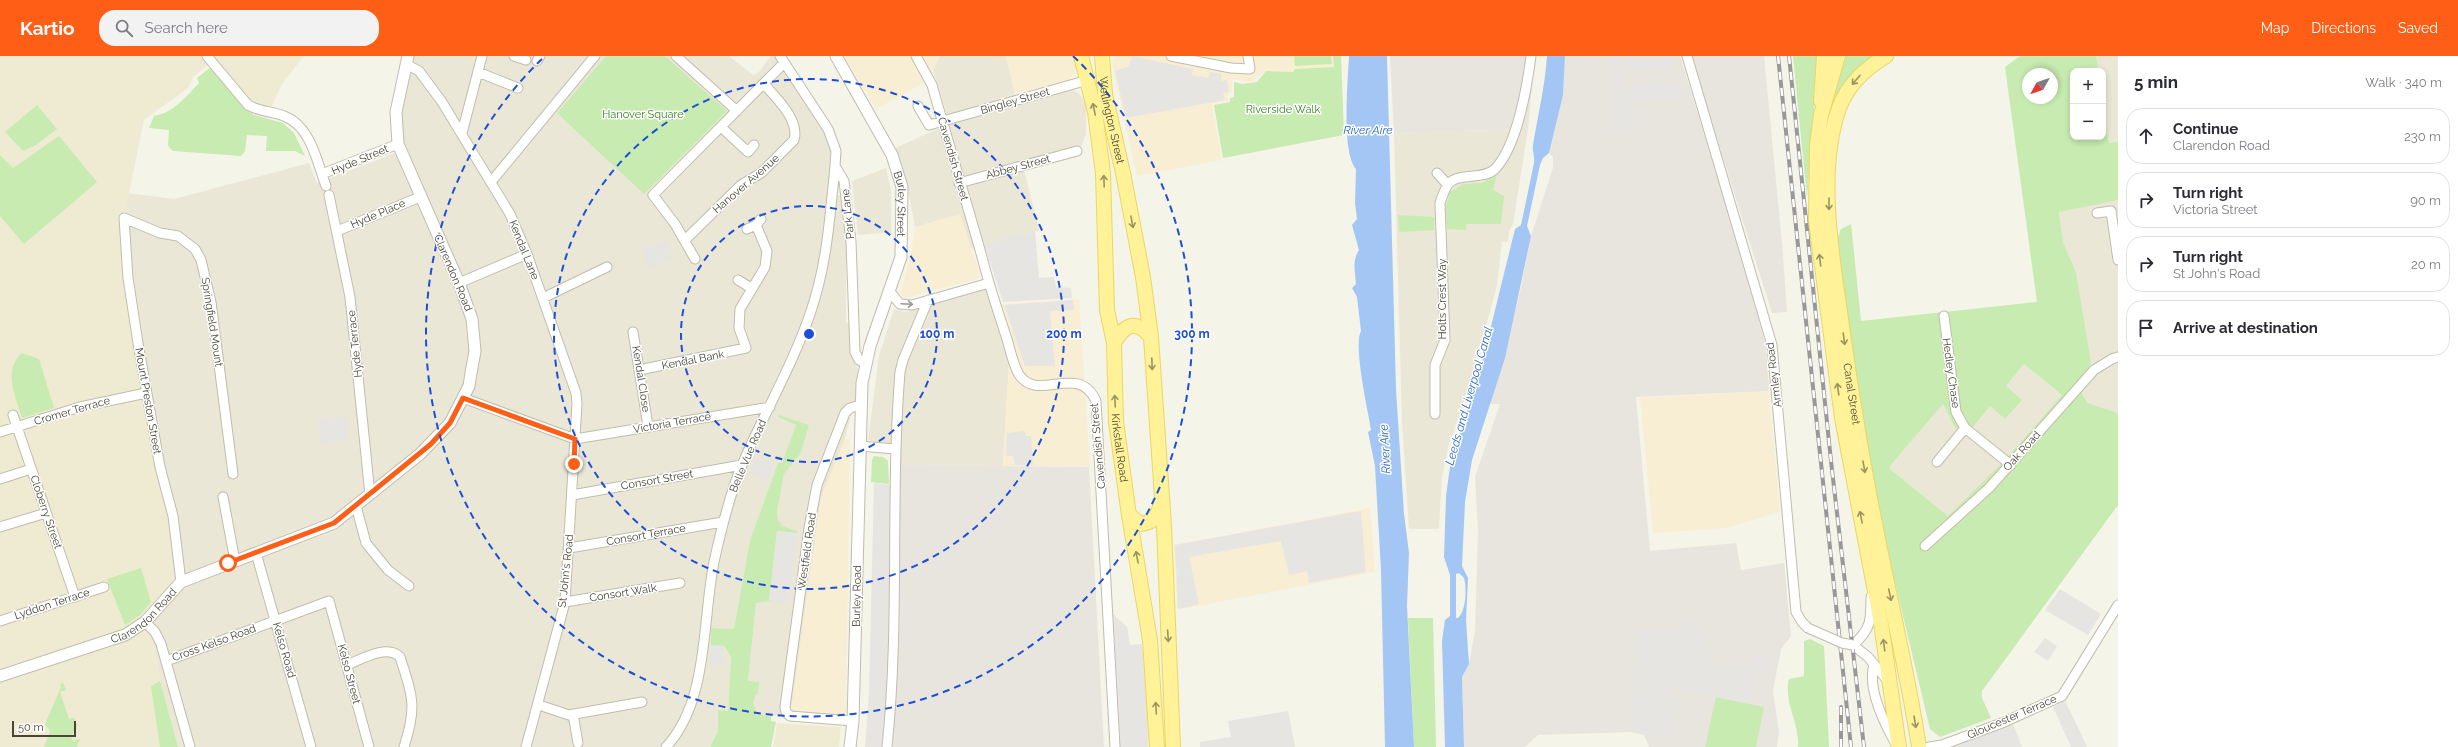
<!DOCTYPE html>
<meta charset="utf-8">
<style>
body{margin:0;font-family:Raleway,sans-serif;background:#f2f2f3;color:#2b2b33}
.controls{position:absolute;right:12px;top:12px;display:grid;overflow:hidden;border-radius:8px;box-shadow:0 2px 6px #0003}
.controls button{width:36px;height:36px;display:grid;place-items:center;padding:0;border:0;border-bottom:1px solid #e1e1e2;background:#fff;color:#2b2b33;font:20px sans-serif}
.compass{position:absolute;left:2022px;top:12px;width:36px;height:36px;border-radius:50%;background:#fff;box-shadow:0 2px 6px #0003;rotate:230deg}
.scale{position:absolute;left:12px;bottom:10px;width:64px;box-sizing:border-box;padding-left:4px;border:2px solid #4a4537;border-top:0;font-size:11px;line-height:14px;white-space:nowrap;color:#4a4537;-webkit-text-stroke:3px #fff;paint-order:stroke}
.stop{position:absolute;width:12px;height:12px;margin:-9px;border:3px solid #ff5e16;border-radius:50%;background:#fff}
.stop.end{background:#ff5e16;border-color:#fff;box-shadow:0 1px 4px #0008}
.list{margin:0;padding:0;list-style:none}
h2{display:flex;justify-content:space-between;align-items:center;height:52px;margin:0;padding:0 16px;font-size:17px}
h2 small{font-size:13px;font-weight:400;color:#7c7c81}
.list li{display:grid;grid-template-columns:26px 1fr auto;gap:12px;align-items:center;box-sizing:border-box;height:56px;margin:0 8px 8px;padding:0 8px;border:1px solid #e1e1e2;border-radius:16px}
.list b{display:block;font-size:15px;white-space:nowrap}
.list p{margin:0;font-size:13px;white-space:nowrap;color:#7c7c81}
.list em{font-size:13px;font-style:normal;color:#7c7c81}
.icon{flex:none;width:22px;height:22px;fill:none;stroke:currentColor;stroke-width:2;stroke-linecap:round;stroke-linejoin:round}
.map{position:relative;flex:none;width:2118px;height:691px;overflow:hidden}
header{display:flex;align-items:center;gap:24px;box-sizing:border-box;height:56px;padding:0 20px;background:#ff5e16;color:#fff}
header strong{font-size:19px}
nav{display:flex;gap:22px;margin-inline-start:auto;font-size:14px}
.search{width:280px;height:36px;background:#f2f2f3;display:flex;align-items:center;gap:10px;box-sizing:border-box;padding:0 14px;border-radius:16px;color:#7c7c81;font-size:15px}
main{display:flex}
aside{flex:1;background:#fff}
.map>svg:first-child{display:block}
.residential{fill:#eae7d7}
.commercial{fill:#f8eed4}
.industrial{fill:#e8e5de}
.education{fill:#efebd3}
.green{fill:#c7ebb0;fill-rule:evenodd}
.parking{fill:#e7e5e1}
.water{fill:#a3c6f4;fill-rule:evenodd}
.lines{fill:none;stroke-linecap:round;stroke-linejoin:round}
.minor-casing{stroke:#c1bdab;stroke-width:11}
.tertiary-casing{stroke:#c1bdab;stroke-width:13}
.primary-casing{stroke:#ead762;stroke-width:16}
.minor{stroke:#fff;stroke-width:9}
.tertiary{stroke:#fff;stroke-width:11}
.primary{stroke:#fff298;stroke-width:14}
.rail-casing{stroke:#989898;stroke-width:4}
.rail{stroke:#fff;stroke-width:2.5;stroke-dasharray:8;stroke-linecap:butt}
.minor-bridge-casing{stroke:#c1bdab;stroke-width:11;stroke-linecap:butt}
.minor-bridge{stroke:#fff;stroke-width:9}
.oneway{stroke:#9b9363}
.oneway2{stroke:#9b9991}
.route{stroke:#ff5e16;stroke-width:5}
.ring{fill:none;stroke:#1d4ed8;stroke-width:2;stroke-dasharray:7 5}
.labels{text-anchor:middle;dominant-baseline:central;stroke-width:3;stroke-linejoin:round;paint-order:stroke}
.street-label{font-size:11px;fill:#4a4537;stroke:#fff}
.park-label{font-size:11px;fill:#3a7f26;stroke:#fff}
.water-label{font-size:12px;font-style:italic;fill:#2967bc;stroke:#fff}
.centre{fill:#1d4ed8;stroke:#fff;stroke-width:2}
.ring-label{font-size:12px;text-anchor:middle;font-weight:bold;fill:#1d4ed8;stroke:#fff;stroke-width:3;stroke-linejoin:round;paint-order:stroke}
</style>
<header>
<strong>Kartio</strong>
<div class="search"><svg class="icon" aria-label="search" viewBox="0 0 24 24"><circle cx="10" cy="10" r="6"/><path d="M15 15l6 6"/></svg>Search here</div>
<nav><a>Map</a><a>Directions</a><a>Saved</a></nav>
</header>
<main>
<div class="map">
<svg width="2118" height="691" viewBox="0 0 2118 691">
<rect width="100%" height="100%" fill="#f5f4e9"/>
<path class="residential" d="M408,0H729L753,19L758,17L771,0H785L825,60L842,98L837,139H842L846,183V267H850L852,302L858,313L856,340L845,382L821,442L791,655L771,661L757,657L753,647L756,638L748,625L756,547L778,464L777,456L784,418L801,397L809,369L778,361L796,369L782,408L778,407L750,484L734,573L711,572L731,601L728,655L718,654V675L710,691H178L160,625L149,565L11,244L127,137L174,143L309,107L317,127L400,95L396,70Z
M940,0H1006L1015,38L947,59L933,14Z
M2096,0H2118V357L2088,347L2080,333L2081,321L2089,312L2091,306L2076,216L2063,186L2059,155L2117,144L2103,57V15H2089L2088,12L2097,10Z
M1070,33L1079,37L1086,48V78L1077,101L1024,114L1039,174L971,192L960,158L915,171L905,119L893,93L951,67Z
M1528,73L1513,168L1509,175L1508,186L1502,185L1497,229L1472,322L1448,392L1442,421L1439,473H1409L1402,366L1394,77Z
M886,112L891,134V176L858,179L852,125Z
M987,231L1009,306L1003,410L900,409L899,391L868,384L879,300L894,253L905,256Z
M2024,308L2062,339L2005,404L1948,460L1890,413V410L1943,348L1954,370L1965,381L1990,350L2006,363V330Z"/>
<path class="commercial" d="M844,0H940L927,25L876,53Z
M1006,0H1078L1080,6L1069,25L1015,38Z
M1115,0H1333L1334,11L1295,13L1293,16L1266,15L1251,26L1232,23V37L1228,38V45L1212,48L1222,104L1137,120L1112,7Z
M960,158L980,219L977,223L905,242L900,239L911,198L915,171Z
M1079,243L1090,410H1003L1009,306L992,249Z
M1769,335L1780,456L1726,472L1653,477L1640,342Z
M845,382L850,383L846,660L791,655L821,442Z
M1370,452L1375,516L1177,554L1174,489Z"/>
<path class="industrial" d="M1390,0H1535L1528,73L1394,77Z
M1565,0H1680L1733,172L1766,290L1769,335L1636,341L1650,495L1736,487L1741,514L1784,507L1791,580L1781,593L1773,635L1779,676L1777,691H1649L1644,679L1631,676L1538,679L1525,691H1464L1462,621L1469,608L1475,575L1478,476L1475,421L1500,348H1490L1520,236L1531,180L1553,112V101L1549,97L1563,39Z
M1691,0H1764L1782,187L1787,256L1772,257Z
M900,409L1089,411L1104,691H893Z
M2013,668L2022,691H1945L1998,672Z"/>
<path class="education" d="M0,0H304L282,28L269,56L240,40L212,6L193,21L188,32L144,64L124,162L182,530L149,566L160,625L178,691H0Z
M777,667L841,671L839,691H773Z"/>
<path class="green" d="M606,0H665L727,55L644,138L557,57Z
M1294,0H1331L1332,8L1295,10Z
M1333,0H1341L1344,79L1223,102L1214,49L1230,46V42L1234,41V26L1242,28L1257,26L1266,15L1293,16L1295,13L1334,11Z
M1793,0H1818L1807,142Z
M1846,0H1873L1851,21L1835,48L1832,47Z
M2020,0H2096L2098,11L2089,12V15H2073V81H2103V57L2109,87L2118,86V144L2059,156L2063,186L2076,216L2091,306C2086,326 2071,323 2088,347L2118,357V449L1982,635V642L1991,662L1940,681L1930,673L1888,497L1871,413L1859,345L1837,184L1841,173L1851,168L1861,265L2037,246L2005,11ZM2028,18H2052V42H2028ZM2024,308L2062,339L2005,404L1948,460L1890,413V410L1943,348L1954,370L1965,381L1990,350L2005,363L2022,344L2006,330Z
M211,11L254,59L283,67L294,77L305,100L295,95H266L267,80L247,79L245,95L241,100L173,95L168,90L169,74L149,72L154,60C173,57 187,40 199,27L197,22Z
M37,49L57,73L36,89L23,95L5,76Z
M59,80L97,126L24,188L0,160V99L13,112Z
M1497,117L1493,134L1504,140L1501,168H1466V174L1447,173L1446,151L1450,136L1464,128L1482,127Z
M1398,159L1434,161V174L1399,176Z
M22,297L39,303L54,352L22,362C16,341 2,315 22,297Z
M779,359L809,369L801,397L784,418L777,456L778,464L782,470L797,475V477L777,475L769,545L756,547L748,625L759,626L758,638H756L753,647L757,657L771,661V665L776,666L771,691H710L718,675V654L728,655L731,601L724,590L711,589V572L734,573L750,484L778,407H782L796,369L778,361Z
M874,400L883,401L888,405L889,428L871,426L872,404Z
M141,512L151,546L140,559L125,569L107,523Z
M1408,562H1433L1436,691H1414Z
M1810,583L1824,590L1829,691H1798C1800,668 1783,645 1789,623L1804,620V585Z
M160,625L178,691H160L151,630Z
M63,627L66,634L60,636L69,663L74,662L77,670L71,681L73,685L80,683L77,691H44L50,675L45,668L61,631L60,628Z
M1716,641L1764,651L1756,691H1705Z"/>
<path class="parking" d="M1132,0L1193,13L1192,19L1208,22L1210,16L1222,18L1220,25L1227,24L1229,36L1223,37L1225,44L1126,62L1115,15L1129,10Z
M1623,0H1672L1674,13L1633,14Z
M1608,1H1620L1622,34L1631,33L1634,27H1638L1678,26L1683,33H1686L1688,41L1632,44L1634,73H1611Z
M1035,175L1039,222L1054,221L1056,231L1071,232L1072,242L1003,246L984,188Z
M666,184L673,202L649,212L642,194Z
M1073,244L1074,254L1050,255L1055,310H1025L1004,249Z
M347,360L349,384L321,387L318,363Z
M1025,375L1026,380H1031L1033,409H1015L1013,400H1006L1007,377Z
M756,400L775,406L768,426L750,419Z
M874,427L892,429L888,633L883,691H865L869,636Z
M1361,455L1366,516L1309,527L1307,515L1289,519L1281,485L1189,501L1199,548L1178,553L1175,489Z
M777,475L797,477L789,547L769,545Z
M2060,533L2101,558L2088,579L2045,554Z
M1113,558L1127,571L1130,589L1142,588L1147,638L1148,691H1120Z
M1684,565L1704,571L1713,607L1734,613L1736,605L1748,607L1752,600L1770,601L1767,617L1757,615L1749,648L1669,631L1667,640L1680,643L1672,685L1631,676L1637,573L1680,574Z
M2045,582L2057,590L2048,605L2034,596Z
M711,589L724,590L723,610L709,609Z
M2065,645L2077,669L2087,691H2071L2053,651Z
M1288,655L1295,691H1200V686L1231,681L1228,665Z
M2012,670L2020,690L2018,691H1957Z"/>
<path class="water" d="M1349,0H1387L1396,333L1404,458L1409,497L1407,550L1414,691H1385L1381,514L1375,410L1368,376L1371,374C1368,354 1353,290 1361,275L1357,241L1352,232L1356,228C1355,216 1352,204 1359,194L1352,169L1357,163L1355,147L1356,113C1341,95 1348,25 1349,0Z
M1547,0H1565L1563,39L1549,97L1543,102L1540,109L1527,170L1531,180L1505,302L1472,404L1465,446L1462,510L1468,522L1466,564L1469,608L1462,621L1464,691H1445L1442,585L1445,564L1450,560V519L1444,501L1446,440L1450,411L1484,299L1515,173L1521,169L1534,107C1535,100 1532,95 1533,89C1538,59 1545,30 1547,0ZM1459,517L1464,522C1467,533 1466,555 1458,562H1456V518Z"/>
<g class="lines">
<defs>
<path id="minor" d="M207,0L248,49C260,56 272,55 284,60C311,70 317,106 326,130
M514,0L526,4
M676,0L737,55
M780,0L828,73L836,95L835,110L844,125L851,186L855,296L859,304L865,307
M916,0L932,29C948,86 966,144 982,201C989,229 998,256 1007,283C1010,294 1013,307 1018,317C1037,349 1078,305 1096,345L1115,691
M1171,0L1231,12L1250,13L1248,0
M1687,0L1772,289L1796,556L1802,566L1808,572
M537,5L540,0
M406,8L419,15L442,46L510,158L527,198L576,337L577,348L565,546L526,691
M478,16L518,32
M918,50L929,69L1088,24
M721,71L748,96L754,89
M462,77L482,0
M1437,117L1447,128
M322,118L398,88
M491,126L595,0
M959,127L1077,95
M329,139L350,241L370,439
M2097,157L2111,155L2118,204
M747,173L756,169L761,163
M337,175L420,141
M685,184L741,129L761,117L794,84C800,64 776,42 764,28
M695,203L675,168L653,139L784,7
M738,224L751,232
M459,227L527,198
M890,236L900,248L912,249L989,227
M543,242L607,211
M1944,260L1956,356L1965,372L2011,409
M633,276L648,370
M639,314L746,292L739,272L740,253L765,211L767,195L756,169
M463,342L575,383L770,351
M1435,358V309L1445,284L1440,147C1442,141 1444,135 1447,130C1455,115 1483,125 1495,113C1517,90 1527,31 1531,0
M13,359L75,541
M0,376L80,351L146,337
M860,390L895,393
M1937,406L1965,372
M0,423L31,413
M572,439L742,409
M223,441L235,505
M356,450L366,487L388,514L409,530
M0,471L46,457
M1925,490L1989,432L2094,314L2112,303L2118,301
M569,492L723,466
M256,497L311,691
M181,526L173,460L160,411L138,287L128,222L124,162L160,177L178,180L195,193L201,204L211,246L233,418
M1871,541C1871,565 1871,573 1853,589L1868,601L1888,625
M565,546L680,527
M0,565L104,531
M145,566L155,576L161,588L190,691
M166,605L329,545L369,691
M1874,608C1867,632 1884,667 1896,688
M347,609C362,603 387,588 400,601C413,641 417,651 404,691
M539,649L569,659L642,646
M573,658L578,687
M853,665L790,660L786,656L785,651L809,472L817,429L845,357L850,352L860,349
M666,691C709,645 702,565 714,506C721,474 729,440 742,409C764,357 793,309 811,255C827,208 830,160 835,110
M887,691C900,567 890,440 900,316L903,304L928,244
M1929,691L1942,689L2002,667L2062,640L2118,549"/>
<g id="tertiary">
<path id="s1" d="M836,0L892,99L902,131L901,201L870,290L862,327L853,665L850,691"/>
<path id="s2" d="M0,620L125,579L145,566L181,526L334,467L420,398L450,367L469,330L471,317L475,295L472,263L459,227L398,88L396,56L408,0"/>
</g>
<g id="primary">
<path id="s3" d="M1081,0L1095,56L1103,117L1107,254L1114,287L1116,366L1129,459L1150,584L1157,691"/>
<path id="s4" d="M1102,0L1105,38L1123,117L1143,221L1151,281L1164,470L1173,691"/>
<path d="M1838,0L1821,59L1817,90L1816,165L1842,362L1881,567L1899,691"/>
<path id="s5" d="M1886,0C1865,13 1848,28 1839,52C1816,119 1833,204 1842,271C1852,341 1863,410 1877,478C1891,549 1908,619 1919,691"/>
<path d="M1821,45L1824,0"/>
<path d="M1114,287C1125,268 1135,263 1151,281"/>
<path d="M1129,459L1140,468C1154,467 1157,460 1161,448"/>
</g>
</defs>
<use href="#minor" class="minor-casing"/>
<use href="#tertiary" class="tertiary-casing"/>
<use href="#primary" class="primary-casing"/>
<use href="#minor" class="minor"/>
<use href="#tertiary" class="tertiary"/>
<use href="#primary" class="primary"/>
<defs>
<path id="rail" d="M1778,0L1851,691
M1789,0L1831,405L1864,691
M1841,651V691"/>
</defs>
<use href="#rail" class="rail-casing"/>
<use href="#rail" class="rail"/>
<defs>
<path id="minor-bridge" d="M1808,572L1842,587L1853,589"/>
</defs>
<use href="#minor-bridge" class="minor-bridge-casing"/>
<use href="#minor-bridge" class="minor-bridge"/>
</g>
<defs><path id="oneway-shaft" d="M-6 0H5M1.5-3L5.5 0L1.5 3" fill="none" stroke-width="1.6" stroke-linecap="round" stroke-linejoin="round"/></defs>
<g class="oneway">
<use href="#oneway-shaft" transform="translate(1856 24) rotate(131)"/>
<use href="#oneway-shaft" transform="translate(1094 53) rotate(-102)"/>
<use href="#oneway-shaft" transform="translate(1104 125) rotate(-92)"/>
<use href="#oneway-shaft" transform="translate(1829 148) rotate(90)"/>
<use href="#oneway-shaft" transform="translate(1132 166) rotate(80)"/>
<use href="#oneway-shaft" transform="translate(1820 204) rotate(-97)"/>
<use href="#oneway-shaft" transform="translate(1844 283) rotate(82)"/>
<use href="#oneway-shaft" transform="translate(1152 308) rotate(88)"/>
<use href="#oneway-shaft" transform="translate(1838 333) rotate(-98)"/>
<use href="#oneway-shaft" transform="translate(1115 345) rotate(-93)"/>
<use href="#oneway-shaft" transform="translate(1864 411) rotate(80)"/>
<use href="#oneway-shaft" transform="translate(1861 461) rotate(-101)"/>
<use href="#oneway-shaft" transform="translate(1137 501) rotate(-101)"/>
<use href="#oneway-shaft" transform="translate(1890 539) rotate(78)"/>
<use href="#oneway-shaft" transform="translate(1168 580) rotate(86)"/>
<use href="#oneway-shaft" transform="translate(1884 589) rotate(-98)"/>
<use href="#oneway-shaft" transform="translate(1156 652) rotate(-93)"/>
<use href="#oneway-shaft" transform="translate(1915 666) rotate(81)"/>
</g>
<use class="oneway2" href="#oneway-shaft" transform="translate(907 248) rotate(3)"/>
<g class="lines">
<path class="route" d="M228,507L334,467L431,388L450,367L463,342L575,383L574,408"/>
</g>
<g class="ring">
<circle cx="809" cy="278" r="128"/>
<circle cx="809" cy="278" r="255"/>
<path d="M1073 0A383 383 0 1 1 545 0"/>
</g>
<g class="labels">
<g class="street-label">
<text transform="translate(1015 45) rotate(-16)">Bingley Street</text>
<text stroke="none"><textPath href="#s4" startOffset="65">Wellington Street</textPath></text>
<text transform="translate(953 103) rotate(74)">Cavendish Street</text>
<text transform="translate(360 104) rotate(-23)">Hyde Street</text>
<text transform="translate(1018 111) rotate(-15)">Abbey Street</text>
<text transform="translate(746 128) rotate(-41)">Hanover Avenue</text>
<text stroke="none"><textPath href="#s1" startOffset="164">Burley Street</textPath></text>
<text transform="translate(378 158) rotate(-23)">Hyde Place</text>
<text transform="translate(848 158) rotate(-96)">Park Lane</text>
<text transform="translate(524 194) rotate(68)">Kendal Lane</text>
<text transform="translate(453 217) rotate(67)">Clarendon Road</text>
<text transform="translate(1442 243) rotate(-90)">Holts Crest Way</text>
<text transform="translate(212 266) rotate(81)">Springfield Mount</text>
<text transform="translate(355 288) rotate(-96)">Hyde Terrace</text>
<text transform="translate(693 304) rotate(-11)">Kendal Bank</text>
<text transform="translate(1951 317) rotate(82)">Hedley Chase</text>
<text transform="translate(1774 319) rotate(-97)">Armley Road</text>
<text transform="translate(641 323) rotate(81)">Kendal Close</text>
<text stroke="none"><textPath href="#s5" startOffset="360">Canal Street</textPath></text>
<text transform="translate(148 345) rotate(80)">Mount Preston Street</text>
<text transform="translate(72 355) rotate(-16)">Cromer Terrace</text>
<text transform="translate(672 367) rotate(-10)">Victoria Terrace</text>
<text transform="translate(1098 390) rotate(-95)">Cavendish Street</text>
<text stroke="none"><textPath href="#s3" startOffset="395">Kirkstall Road</textPath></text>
<text transform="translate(2022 395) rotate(-48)">Oak Road</text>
<text transform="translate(748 400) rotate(-67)">Belle Vue Road</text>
<text transform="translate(657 424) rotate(-10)">Consort Street</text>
<text transform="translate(46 456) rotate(71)">Cloberry Street</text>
<text transform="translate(646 479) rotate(-10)">Consort Terrace</text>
<text transform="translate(807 495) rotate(-82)">Westfield Road</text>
<text transform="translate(566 515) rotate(-84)">St John's Road</text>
<text transform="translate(623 537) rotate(-9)">Consort Walk</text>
<text transform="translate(857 540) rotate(-89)">Burley Road</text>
<text transform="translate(52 548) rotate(-18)">Lyddon Terrace</text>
<text stroke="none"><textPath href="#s2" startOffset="158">Clarendon Road</textPath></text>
<text transform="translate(214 587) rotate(-20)">Cross Kelso Road</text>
<text transform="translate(284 594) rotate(74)">Kelso Road</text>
<text transform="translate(349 618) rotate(75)">Kelso Street</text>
<text transform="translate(2012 661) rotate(-23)">Gloucester Terrace</text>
</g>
<g class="park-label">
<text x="1283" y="53">Riverside Walk</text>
<text x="643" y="58">Hanover Square</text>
</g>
<g class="water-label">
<text x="1368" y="74">River Aire</text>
<text transform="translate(1469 340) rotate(-74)">Leeds and Liverpool Canal</text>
<text transform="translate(1385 393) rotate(-93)">River Aire</text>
</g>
</g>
<circle cx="809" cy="278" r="6" class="centre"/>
<g class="ring-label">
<text x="937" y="282">100 m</text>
<text x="1064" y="282">200 m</text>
<text x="1192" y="282">300 m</text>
</g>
</svg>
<div class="controls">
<button>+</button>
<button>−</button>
</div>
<svg class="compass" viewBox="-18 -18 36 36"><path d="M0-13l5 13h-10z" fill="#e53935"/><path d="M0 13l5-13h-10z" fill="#7c7c81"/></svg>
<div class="scale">50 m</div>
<div class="stop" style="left:228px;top:507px"></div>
<div class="stop end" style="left:574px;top:408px"></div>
</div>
<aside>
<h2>5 min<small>Walk · 340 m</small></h2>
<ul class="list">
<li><svg class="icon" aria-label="ahead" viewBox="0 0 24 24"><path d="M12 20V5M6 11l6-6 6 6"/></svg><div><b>Continue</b><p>Clarendon Road</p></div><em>230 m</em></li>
<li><svg class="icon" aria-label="right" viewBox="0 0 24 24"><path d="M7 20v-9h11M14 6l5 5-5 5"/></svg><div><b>Turn right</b><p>Victoria Street</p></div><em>90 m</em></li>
<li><svg class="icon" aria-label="right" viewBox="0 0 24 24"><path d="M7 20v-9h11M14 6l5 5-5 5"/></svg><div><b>Turn right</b><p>St John's Road</p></div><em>20 m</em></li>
<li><svg class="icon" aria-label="arrive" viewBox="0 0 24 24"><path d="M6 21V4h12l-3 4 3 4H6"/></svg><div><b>Arrive at destination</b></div></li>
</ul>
</aside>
</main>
